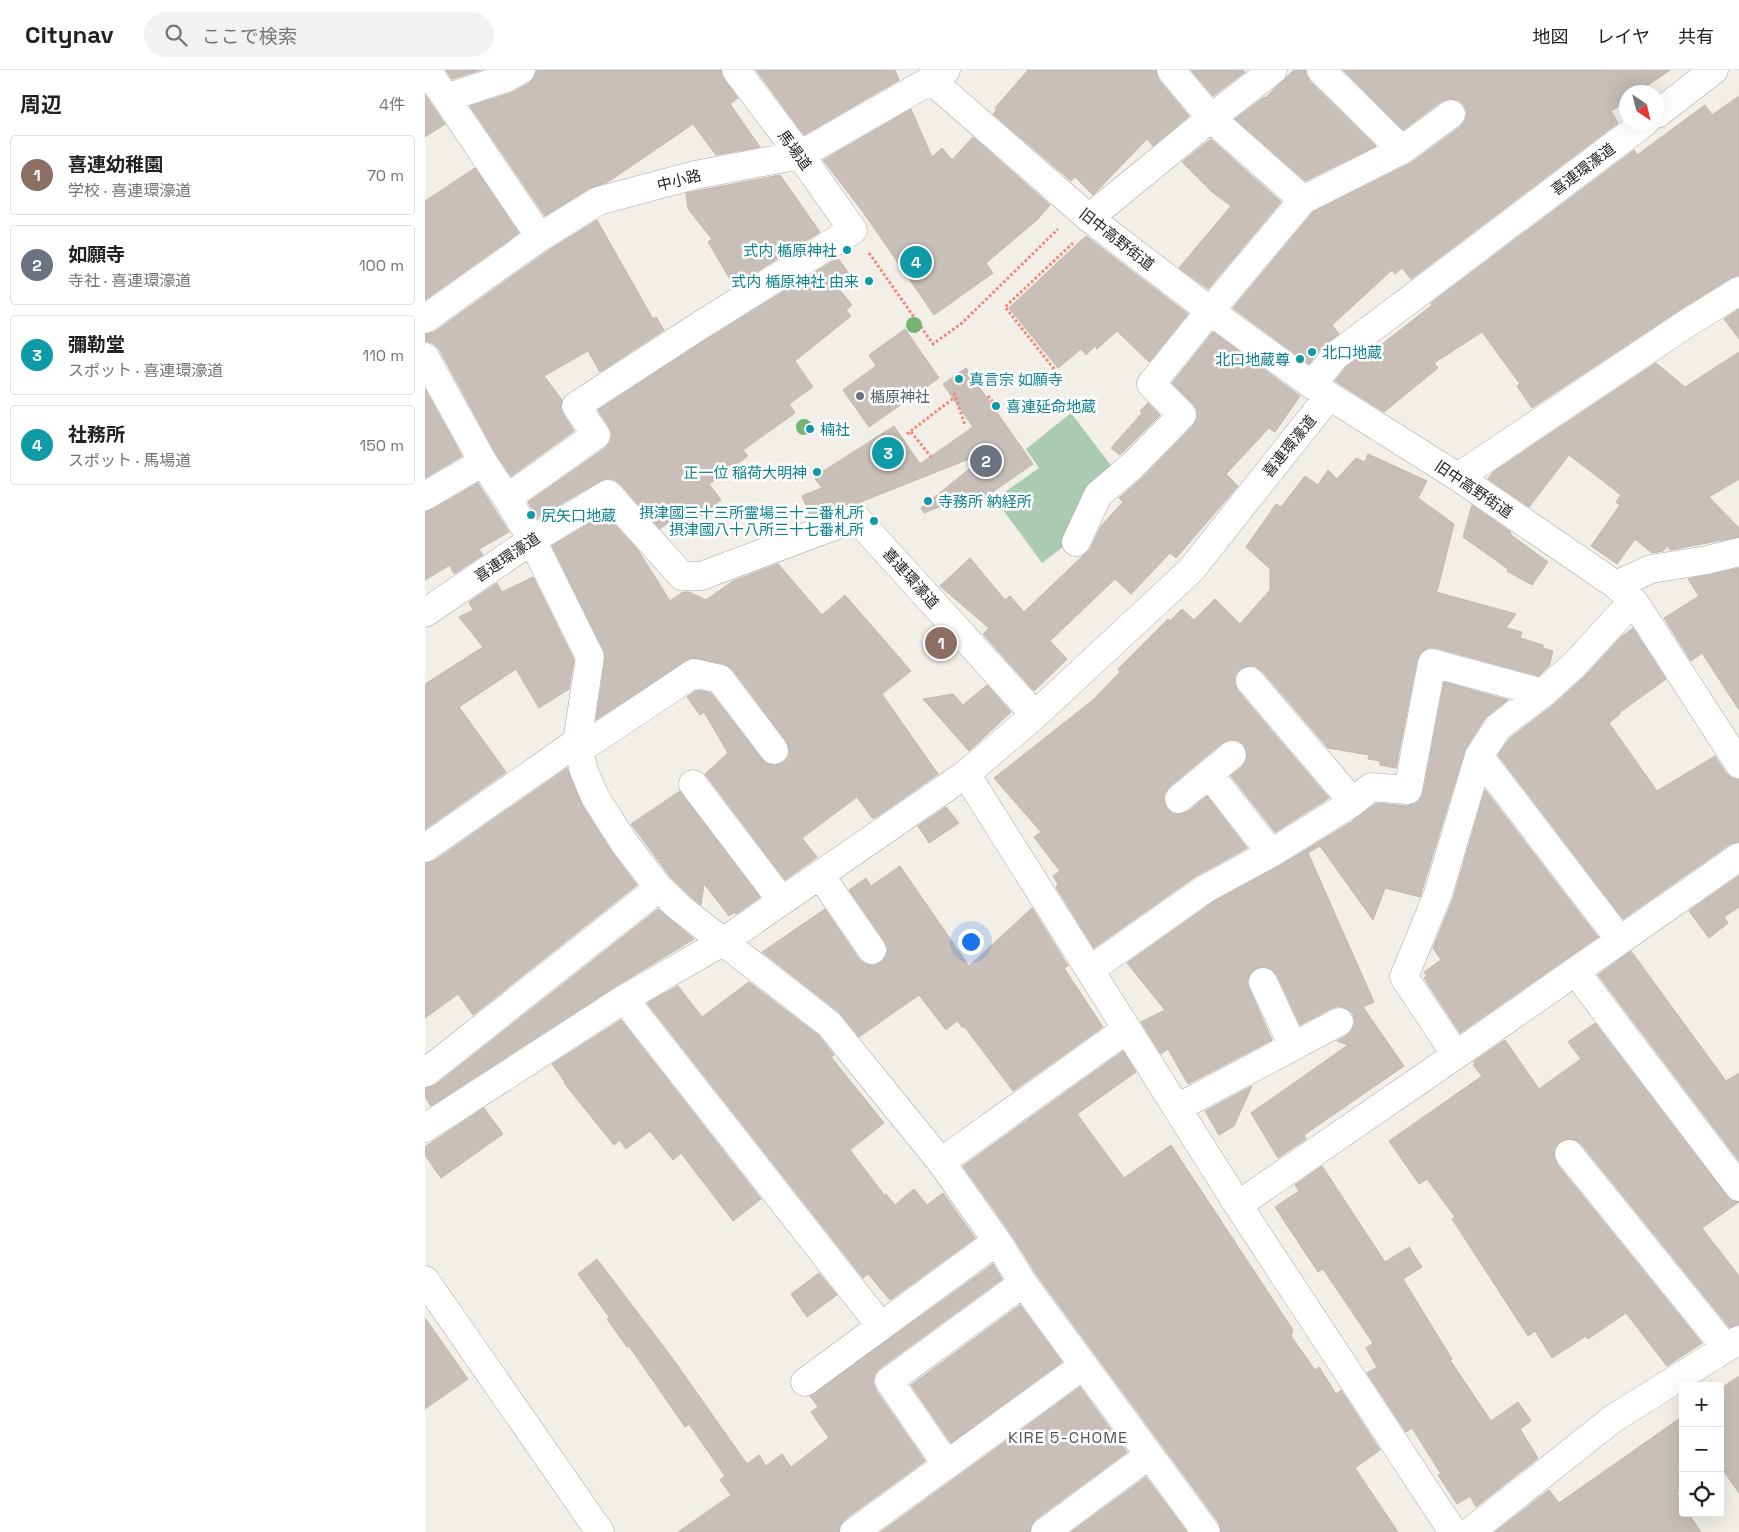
<!DOCTYPE html>
<html lang="ja">
<meta charset="utf-8">
<style>
body{margin:0;font-family:"Space Grotesk","Noto Sans JP",sans-serif;background:#f2f2f2;color:#202124}
.controls{position:absolute;right:15px;bottom:15px;display:grid;overflow:hidden;border-radius:5px;box-shadow:0 5px 20px #0002}
.controls button{width:45px;height:45px;display:grid;place-items:center;padding:0;border:0;border-bottom:1px solid #e0e0e0;background:#fff;color:#202124;font:25px sans-serif}
.compass{position:absolute;left:1194px;top:15px;width:45px;height:45px;border-radius:50%;background:#fff;box-shadow:0 5px 20px #0002;rotate:145deg}
.you{position:absolute;left:545px;top:871px;width:18px;height:18px;margin:-12px;border:4px solid #fff;border-radius:50%;background:#1a73e8;box-shadow:0 0 0 8px #1a73e833}
.badge{display:grid;place-items:center;width:32px;height:32px;border-radius:50%;background:#d40000;color:#fff;font-size:16px;font-weight:700}
.pin{position:absolute;translate:-50% -50%;border:2px solid #fff;box-shadow:0 1px 5px #0006}
.list{margin:0;padding:0;list-style:none}
h2{display:flex;justify-content:space-between;align-items:center;height:65px;margin:0;padding:0 20px;font-size:21px}
h2 small{font-size:16px;font-weight:400;color:#757577}
.list li{display:grid;grid-template-columns:32px 1fr auto;gap:15px;align-items:center;box-sizing:border-box;height:80px;margin:0 10px 10px;padding:0 10px;border:1px solid #e0e0e0;border-radius:5px}
.list b{display:block;font-size:19px;white-space:nowrap}
.list p{margin:0;font-size:16px;white-space:nowrap;color:#757577}
.list em{font-size:16px;font-style:normal;color:#757577}
.icon{flex:none;width:28px;height:28px;fill:none;stroke:currentColor;stroke-width:2;stroke-linecap:round;stroke-linejoin:round}
.map{position:relative;flex:none;width:1314px;height:1462px;overflow:hidden}
header{display:flex;align-items:center;gap:30px;box-sizing:border-box;height:70px;padding:0 25px;background:#fff;border-bottom:1px solid #e0e0e0}
header strong{font-size:24px}
nav{display:flex;gap:28px;margin-inline-start:auto;font-size:18px}
.search{width:350px;height:45px;background:#f2f2f2;display:flex;align-items:center;gap:12px;box-sizing:border-box;padding:0 18px;border-radius:28px;color:#757577;font-size:19px}
main{display:flex}
aside{flex:1;background:#fff}
.map>svg:first-child{display:block}
.cemetery{fill:#aacbaf}
.building{fill:#c7bfb8;stroke:#c4b6ab}
.lines{fill:none;stroke-linecap:round;stroke-linejoin:round}
.minor-casing{stroke:#a9a9a9;stroke-width:29}
.path{stroke:#fa8072;stroke-width:3;stroke-dasharray:2.5 2.5;stroke-linecap:butt}
.minor{stroke:#fff;stroke-width:28}
.tree{fill:#74b475}
.culture-dot{fill:#0f9aa8;stroke:#fff;stroke-width:2}
.worship-dot{fill:#6b7280;stroke:#fff;stroke-width:2}
.labels{text-anchor:middle;dominant-baseline:central;stroke-width:5;stroke-linejoin:round;paint-order:stroke}
.street-label{font-size:15px;fill:#222;stroke:#fff}
.culture-label{font-size:15px;fill:#0d838f;stroke:#fff;text-anchor:start}
.worship-label{font-size:15px;fill:#5b616d;stroke:#fff;text-anchor:start}
.neighbourhood-label{font-size:16px;letter-spacing:1px;fill:#555;stroke:#fff}
</style>
<header>
<strong>Citynav</strong>
<div class="search"><svg class="icon" aria-label="search" viewBox="0 0 24 24"><circle cx="10" cy="10" r="6"/><path d="M15 15l6 6"/></svg>ここで検索</div>
<nav><a>地図</a><a>レイヤ</a><a>共有</a></nav>
</header>
<main>
<aside>
<h2>周辺<small>4件</small></h2>
<ul class="list">
<li><span class="badge" style="background:#8d6e63">1</span><div><b>喜連幼稚園</b><p>学校 · 喜連環濠道</p></div><em>70 m</em></li>
<li><span class="badge" style="background:#6b7280">2</span><div><b>如願寺</b><p>寺社 · 喜連環濠道</p></div><em>100 m</em></li>
<li><span class="badge" style="background:#0f9aa8">3</span><div><b>彌勒堂</b><p>スポット · 喜連環濠道</p></div><em>110 m</em></li>
<li><span class="badge" style="background:#0f9aa8">4</span><div><b>社務所</b><p>スポット · 馬場道</p></div><em>150 m</em></li>
</ul>
</aside>
<div class="map">
<svg width="1314" height="1462" viewBox="0 0 1314 1462">
<rect width="100%" height="100%" fill="#f2efe9"/>
<path class="cemetery" d="M646,343L691,402L643,473L617,493L570,429L614,398L601,379Z"/>
<path class="building" d="M21,0H56L27,9Z
M112,0H296L299,9L313,28L305,34L335,77L291,85L268,54L183,112L165,118L120,146L45,36L86,23L103,14L109,8Z
M331,0H470L474,10L379,65Z
M603,0H731L734,10L764,46L728,76L722,69L668,125L650,107L646,111L568,44L572,39L570,38Z
M766,0H818L820,2L788,26Z
M869,0H881V5L885,11L951,76L880,111L810,49L839,27L840,28Z
M918,0H1245L1213,22H1202V31L1186,41L1193,53L986,209L977,198L970,204L967,200L907,255L914,264L898,276L884,294L808,238L888,142L986,93L1035,57L1040,51L1042,43L1039,35L1033,30L1024,29L1017,31L978,60Z
M0,25L20,54L0,67Z
M1314,26V205L1306,208L1253,241L1107,338L1092,316L1095,314L1057,262L1009,293L1013,298L959,342L910,311L921,297L934,287L937,290L1007,235L1006,233L1209,80L1212,85L1280,35L1287,45Z
M486,39L507,87L517,78L527,90L548,67L625,135L612,150L561,193L568,203L509,245L438,142L398,90Z
M786,69L856,132L783,219L754,198L806,136L787,122L757,92Z
M50,98L94,163L0,230V131Z
M355,105L395,162L309,216L283,172L287,169L263,139L261,123Z
M172,150L228,249L231,247L239,260L175,302L163,281L119,306L137,330L136,338L138,344L149,361L86,406L71,384L14,279L8,273L0,271V264L9,262L124,180Z
M661,166L763,244L724,292L692,261L672,279L670,276L661,285L656,279L633,298L584,238Z
M413,188L424,204L410,214L427,235L421,240L426,246L370,291L388,317L364,334L370,343L318,380L323,386L284,414L296,430L260,458L251,446L235,459L195,414L188,409H181L175,411L112,448L103,432L180,378L185,372L187,364L184,357L173,340L279,271Z
M1314,239V269L1299,249Z
M480,259L514,308L444,357L418,320L451,296L444,285Z
M788,262L875,326L850,362L844,358L801,404L813,416L751,488L745,483L706,524L690,509L625,571L642,589L609,621L558,564L564,558L515,516L545,488L580,530L585,526L599,542L665,479L676,456L698,432L694,428L718,407L768,356L772,348V340L768,334L747,313Z
M1314,282V409L1284,427L1314,458V467L1245,480L1242,476L1238,481L1227,483L1210,469L1192,494L1166,476L1195,435L1191,432L1196,425L1144,385L1104,437L1063,409L1068,402L1231,293L1260,317Z
M541,298L608,394L556,430L552,422L499,443L496,438L569,379L433,433H426L386,448L377,426L397,418L389,407L469,356L495,394L548,357L518,314Z
M0,319L37,386L0,408Z
M723,333L735,345L695,385L686,378L717,343L715,341Z
M943,384L1002,411L993,428L1029,454L1013,518L1011,522L1091,544L1081,558L1097,562L1095,568L1118,575V578L1128,581L1124,596L1114,606L1011,578H1003L996,582L992,590L971,698L955,695V691L943,689L944,685L903,678L837,601L830,596H823L815,599L810,606V614L813,621L904,728L850,762L806,706L817,697L821,691L822,683L819,675L812,670H804L797,673L744,717L739,724V732L742,739L749,744H756L764,741L782,726L822,778L771,806L669,878L631,817L633,814L628,806L635,801L609,767L616,762L569,708L668,630L695,602L693,599L743,549L745,551L757,539L769,550L790,529L815,554L845,520V499L821,477L851,434L856,437L880,406L893,415L903,400L912,409L931,388L940,392Z
M53,413L84,462L54,479L58,485L29,504L25,495L0,510V442L8,439Z
M1047,435L1086,462L1085,464L1123,492L1107,515L1082,501L1083,499L1038,467Z
M180,444L213,480L245,531L258,522H264L281,530L308,511L353,494L397,545L420,525L486,601L457,624L513,704L450,748H447L432,727L377,768L392,787L360,810L280,704L303,683L279,642L275,645L262,627L272,620L286,623L337,689L343,694L351,695L359,692L364,686V678L361,671L307,599L299,594L266,588L171,650L180,589L179,581L127,476Z
M1314,498V640L1277,583L1266,591L1239,548L1274,526L1263,509Z
M108,507L149,590L144,619L114,638L91,599L34,637L81,702L0,759V614L58,577L34,547L48,540L44,532L72,513L77,522Z
M1208,558L1241,609L1194,643L1195,644L1184,653L1232,721L1290,686L1301,703L1307,708L1314,710V772L1305,774L1198,849L1073,685L1085,668L1128,635L1160,606L1196,567Z
M1019,612L1083,630L1060,648L1040,680L995,827L960,818L948,850L895,776L883,783L949,932L938,937L979,996L879,1065L881,1069L853,1088L826,1043L923,975L912,971L921,966L927,960L930,952L928,944L922,939L914,936L907,938L875,955L852,905L847,900L840,897L832,898L825,904L822,911L824,918L847,970L763,1014L743,979L736,984L716,952L740,940L702,893L788,832L854,796L926,752L927,753L928,750L952,733L982,736L989,734L995,730L998,723Z
M562,615L586,642L544,681L498,629L528,624L538,635Z
M142,698L157,735L187,782L212,815L48,945L33,924L0,948V793L9,791Z
M1060,720L1173,867L1035,963L999,908L1002,906L999,902L1016,890L1008,878L1028,829Z
M255,721L335,827L311,844L310,842L304,846L279,814L276,835L265,826L246,808L206,754Z
M521,737L534,753L504,773L493,756Z
M475,796L544,896L607,838L643,896L639,898L678,957L588,1021L539,956L538,958L532,951L521,960L494,925L434,967L414,942L337,882L400,839L434,889L440,894L448,896L455,893L461,886L463,879L460,872L424,820L441,808L446,816Z
M1314,806V837L1299,847L1303,853L1284,868L1264,841Z
M233,839L269,869L191,916L6,1036L0,1027V1018L10,1015Z
M1206,881L1301,1011L1314,1003V1091L1173,905Z
M324,912L393,965L409,985L406,987L459,1053L425,1080L460,1126L461,1124L470,1135L489,1119L502,1135L518,1123L550,1168L465,1230L443,1204L438,1208L222,933L253,916L277,947Z
M196,950L336,1129L308,1151L256,1083L248,1090L225,1061L201,1079L195,1070L189,1075L139,1013L140,1012L127,994Z
M1170,953L1302,1126L1308,1131L1314,1132L1277,1158L1314,1206V1254L1305,1258L1156,1074L1150,1070L1142,1069L1135,1072L1130,1078L1129,1086L1132,1094L1277,1273L1242,1296L1201,1243L1163,1269L1161,1266L1127,1288L1110,1261L1103,1266L1027,1149L1030,1147L1002,1109L994,1114L964,1071L1057,1006L1048,995L1050,994L1048,992L1080,970L1114,1019L1156,989L1143,972Z
M698,981L711,1002L652,1044L699,1108L746,1075L868,1260L866,1266L890,1300L894,1297L911,1324L916,1320L955,1380L930,1398L973,1462H796L794,1453L611,1204L585,1162L538,1096Z
M827,1016L809,1056L794,1065L780,1041Z
M59,1038L78,1064L16,1108L0,1085V1077Z
M897,1096L960,1192L984,1177L997,1197L978,1209L1027,1289L1025,1290L1066,1351L1093,1332L1106,1351L1095,1359L1113,1388L1051,1437L1045,1426L1032,1434L1013,1405L1016,1404L987,1358L981,1362L942,1303L952,1297L941,1278L948,1273L898,1199L893,1202L850,1137L874,1121L870,1115Z
M172,1189L248,1289L322,1394L334,1385L341,1396L357,1384L366,1397L404,1368L386,1342L393,1337L385,1326L568,1194L577,1209L455,1298L450,1304L448,1312L451,1320L500,1391L420,1449L415,1455L414,1462H253L306,1425L295,1410L300,1406L264,1354L260,1357L204,1276L202,1277L182,1249L184,1247L153,1204Z
M394,1203L412,1225L382,1247L366,1224Z
M595,1235L637,1292L526,1373L486,1315Z
M0,1248L43,1309L0,1339Z
M1314,1306V1423L1295,1396V1319Z
M655,1317L702,1382L611,1449L606,1455L605,1462H456Z
M1258,1346V1419L1252,1423L1258,1435V1443H1263L1276,1462H1070L1124,1420L1134,1433Z
M721,1407L762,1462H646Z"/>
<g class="lines">
<defs>
<path id="minor" d="M2,0L115,167
M746,0L786,48L878,130
M896,0L977,80
M506,10L664,148L785,241L887,315L1033,407L1191,515L1208,531L1219,547L1314,694
M21,28L81,8L96,0
M1232,44L1289,0
M664,148L786,48L848,0
M0,249L115,167L173,131L270,105L375,85L506,10L521,0
M0,287L58,392L82,428L107,470L165,587L152,672L159,701L170,727L200,774L234,818L255,838L404,954L516,1092L572,1171L598,1213L781,1462
M887,315L910,286L1220,52
M1033,407L1261,254L1314,221
M0,426L58,392
M82,428L171,365L151,336L271,258L428,160L375,85L311,0
M651,472L673,425L707,396L757,345L726,314L785,241L878,130L977,80L1026,44
M1191,515L1226,499L1282,490L1314,482
M0,543L107,470L183,424L257,506H276L431,448L610,645
M825,611L928,732
M154,680L269,603L295,609L349,680
M1054,686L1195,870
M541,704L813,1135L1028,1462
M784,704L846,783
M268,714L357,831
M754,729L807,685
M0,778L152,672
M395,805L447,880
M665,900L780,819L846,783L928,732L946,717L983,720L1007,593L1118,623
M1150,901L1314,1117
M838,912L868,976
M199,929L455,1255
M1031,985L979,907L1013,824L1054,686L1073,657L1118,623L1149,595L1208,531
M0,1003L234,818
M752,1038L914,952
M0,1058L199,929L299,871L541,704L610,645L766,500L904,326
M1144,1084L1301,1278
M516,1092L702,959
M813,1135L1031,985L1314,787
M0,1210L175,1462
M380,1312L572,1171
M522,1395L464,1311L598,1213
M429,1462L659,1295
M620,1462L724,1385
M1045,1462L1189,1348L1314,1270"/>
</defs>
<use href="#minor" class="minor-casing"/>
<path class="path" d="M444,183L508,274L537,253L633,159
M629,299L580,237L648,173
M529,323L540,355
M563,326L569,333
M486,362L507,388
M482,364L530,327"/>
<use href="#minor" class="minor"/>
</g>
<g class="tree">
<circle cx="489" cy="255" r="8"/>
<circle cx="379" cy="357" r="8"/>
</g>
<g class="culture-dot">
<circle cx="422" cy="180" r="5"/>
<circle cx="444" cy="211" r="5"/>
<circle cx="887" cy="282" r="5"/>
<circle cx="875" cy="289" r="5"/>
<circle cx="534" cy="309" r="5"/>
<circle cx="571" cy="336" r="5"/>
<circle cx="385" cy="359" r="5"/>
<circle cx="392" cy="402" r="5"/>
<circle cx="503" cy="431" r="5"/>
<circle cx="106" cy="445" r="5"/>
<circle cx="449" cy="451" r="5"/>
</g>
<circle class="worship-dot" cx="435" cy="326" r="5"/>
<g class="labels">
<g class="street-label">
<text transform="translate(370 80) rotate(54)">馬場道</text>
<text transform="translate(1158 99) rotate(-37)">喜連環濠道</text>
<text transform="translate(254 110) rotate(-14)">中小路</text>
<text transform="translate(692 169) rotate(38)">旧中高野街道</text>
<text transform="translate(864 376) rotate(-51)">喜連環濠道</text>
<text transform="translate(1049 419) rotate(34)">旧中高野街道</text>
<text transform="translate(82 487) rotate(-34)">喜連環濠道</text>
<text transform="translate(486 508) rotate(48)">喜連環濠道</text>
</g>
<g class="culture-label">
<text x="412" y="180" text-anchor="end">式内 楯原神社</text>
<text x="434" y="211" text-anchor="end">式内 楯原神社 由来</text>
<text x="897" y="282">北口地蔵</text>
<text x="865" y="289" text-anchor="end">北口地蔵尊</text>
<text x="544" y="309">真言宗 如願寺</text>
<text x="581" y="336">喜連延命地蔵</text>
<text x="395" y="359">楠社</text>
<text x="382" y="402" text-anchor="end">正一位 稲荷大明神</text>
<text x="513" y="431">寺務所 納経所</text>
<text x="439" y="442" text-anchor="end">摂津國三十三所霊場三十二番札所<tspan x="439" dy="17">摂津國八十八所三十七番札所</tspan></text>
<text x="116" y="445">尻矢口地蔵</text>
</g>
<g class="worship-label">
<text x="445" y="326">楯原神社</text>
</g>
<g class="neighbourhood-label">
<text x="643" y="1367">KIRE 5-CHOME</text>
</g>
</g>
</svg>
<div class="controls">
<button>+</button>
<button>−</button>
<button><svg class="icon" aria-label="locate" viewBox="0 0 24 24"><circle cx="12" cy="12" r="6"/><path d="M12 2v4M12 18v4M2 12h4M18 12h4"/></svg></button>
</div>
<svg class="compass" viewBox="-18 -18 36 36"><path d="M0-13l5 13h-10z" fill="#e53935"/><path d="M0 13l5-13h-10z" fill="#757577"/></svg>
<div class="you"></div>
<div class="pin badge" style="left:516px;top:573px;background:#8d6e63">1</div>
<div class="pin badge" style="left:561px;top:391px;background:#6b7280">2</div>
<div class="pin badge" style="left:463px;top:383px;background:#0f9aa8">3</div>
<div class="pin badge" style="left:491px;top:192px;background:#0f9aa8">4</div>
</div>
</main>
